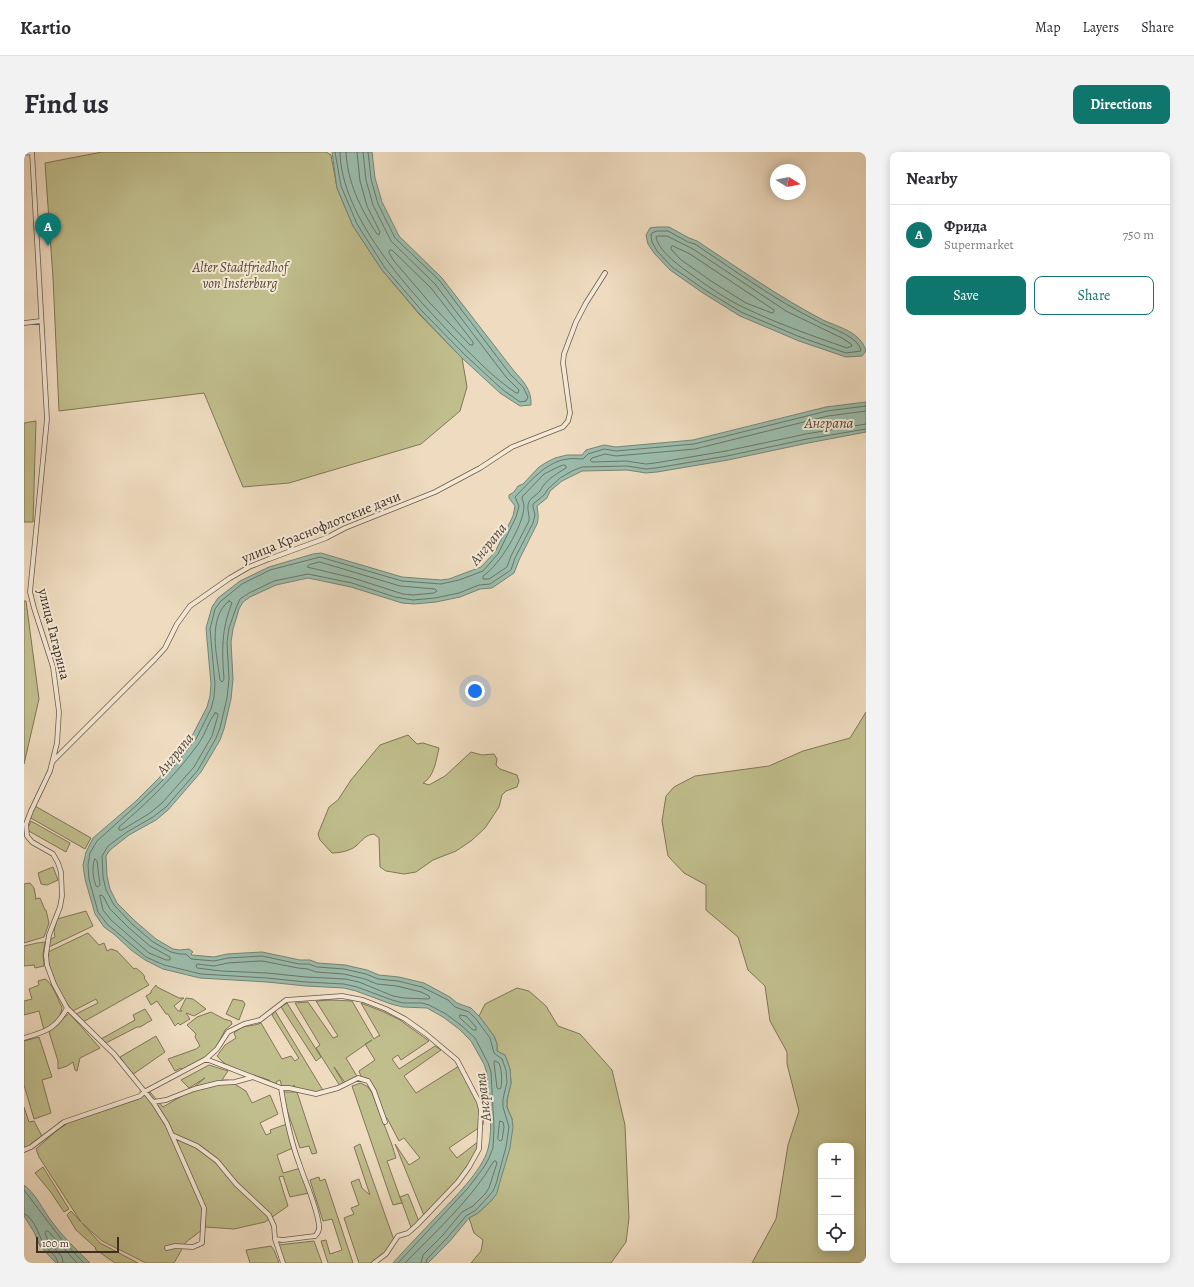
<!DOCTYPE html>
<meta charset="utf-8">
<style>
body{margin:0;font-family:Alegreya,serif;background:#f2f2f3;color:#2b2b33}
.controls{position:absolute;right:12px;bottom:12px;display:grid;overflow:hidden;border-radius:8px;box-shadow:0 2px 10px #0003}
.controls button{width:36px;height:36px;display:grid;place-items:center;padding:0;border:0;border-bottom:1px solid #e1e1e2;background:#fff;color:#2b2b33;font:20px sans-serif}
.compass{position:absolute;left:746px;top:12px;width:36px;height:36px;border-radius:50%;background:#fff;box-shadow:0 2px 10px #0003;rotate:100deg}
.scale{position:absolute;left:12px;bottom:10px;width:83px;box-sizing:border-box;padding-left:4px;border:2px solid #3e2f22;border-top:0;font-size:11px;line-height:14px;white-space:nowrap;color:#3e2f22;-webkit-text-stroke:3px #f5e8d6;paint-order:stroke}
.you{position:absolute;left:451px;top:539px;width:14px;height:14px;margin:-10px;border:3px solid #fff;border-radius:50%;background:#1a73e8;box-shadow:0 0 0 6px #1a73e833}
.badge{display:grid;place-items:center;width:26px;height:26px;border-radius:50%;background:#0f766e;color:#fff;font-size:13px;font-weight:700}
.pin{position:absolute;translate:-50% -33px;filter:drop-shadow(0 1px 2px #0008)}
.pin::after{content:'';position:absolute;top:21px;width:14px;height:12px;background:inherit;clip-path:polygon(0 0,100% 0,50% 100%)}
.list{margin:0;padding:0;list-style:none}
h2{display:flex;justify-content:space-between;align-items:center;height:52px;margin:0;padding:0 16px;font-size:17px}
h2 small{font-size:13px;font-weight:400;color:#7c7c81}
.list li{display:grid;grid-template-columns:26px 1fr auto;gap:12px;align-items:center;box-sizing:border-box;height:60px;padding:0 16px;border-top:1px solid #e1e1e2}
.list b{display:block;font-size:15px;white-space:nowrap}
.list p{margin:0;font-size:13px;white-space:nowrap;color:#7c7c81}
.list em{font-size:13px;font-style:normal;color:#7c7c81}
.actions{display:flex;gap:8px;padding:12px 16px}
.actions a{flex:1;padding:9px 0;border:1px solid #0f766e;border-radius:8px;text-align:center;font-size:14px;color:#0f766e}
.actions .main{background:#0f766e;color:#fff}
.icon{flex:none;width:22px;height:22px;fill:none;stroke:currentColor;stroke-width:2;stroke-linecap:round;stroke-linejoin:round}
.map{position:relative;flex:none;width:842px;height:1111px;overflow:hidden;border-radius:8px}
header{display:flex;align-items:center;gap:24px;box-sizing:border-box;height:56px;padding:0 20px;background:#fff;border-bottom:1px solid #e1e1e2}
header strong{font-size:19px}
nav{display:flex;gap:22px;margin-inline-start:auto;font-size:14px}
.intro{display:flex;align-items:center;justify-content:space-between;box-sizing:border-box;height:96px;padding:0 24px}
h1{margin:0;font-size:28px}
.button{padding:10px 18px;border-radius:8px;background:#0f766e;color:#fff;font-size:14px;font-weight:700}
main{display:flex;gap:24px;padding:0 24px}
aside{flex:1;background:#fff;border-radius:8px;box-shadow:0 2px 10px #0003}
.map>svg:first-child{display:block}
.green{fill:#c1be8d;stroke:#807658;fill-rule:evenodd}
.water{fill:#9bbcac;stroke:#768475}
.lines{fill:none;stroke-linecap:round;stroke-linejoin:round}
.shore{stroke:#6c7667;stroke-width:1}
.minor-casing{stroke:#6a5a4a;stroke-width:5.5}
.minor{stroke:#f5e8d6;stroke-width:4}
.labels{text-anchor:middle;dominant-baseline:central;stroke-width:4;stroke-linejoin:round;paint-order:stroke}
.park-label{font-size:14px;font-style:italic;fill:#584c37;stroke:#f5e8d6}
.street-label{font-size:14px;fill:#3e2f22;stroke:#f5e8d6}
.water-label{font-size:15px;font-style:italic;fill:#514b3e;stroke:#f5e8d6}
</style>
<header>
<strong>Kartio</strong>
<nav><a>Map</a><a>Layers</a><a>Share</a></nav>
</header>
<div class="intro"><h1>Find us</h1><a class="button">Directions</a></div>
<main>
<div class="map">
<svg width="842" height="1111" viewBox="0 0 842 1111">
<rect width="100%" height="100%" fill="#efdcc0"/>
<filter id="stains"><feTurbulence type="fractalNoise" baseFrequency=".005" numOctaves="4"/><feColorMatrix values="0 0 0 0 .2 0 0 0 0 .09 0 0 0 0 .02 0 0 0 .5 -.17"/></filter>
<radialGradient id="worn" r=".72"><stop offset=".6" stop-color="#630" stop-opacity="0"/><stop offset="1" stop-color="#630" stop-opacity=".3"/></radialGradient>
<path class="green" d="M78,0H302L307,3L313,36L329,74L358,118L395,162L438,206L443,235L436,259L397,292L265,331L219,335L180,241L35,259L29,126L21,11Z
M12,269L9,370H0V271Z
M0,449H2L15,547L0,612Z
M842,560V1111H728L752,1067L764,993L775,959L763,912V900L746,869L741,834L724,818L714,785L682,758V733L660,721L644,704L638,669L642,644L650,635L671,624L745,614L779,599L826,586ZM797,994H827V1096H797Z
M384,583L393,592L399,591L415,596C412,609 410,625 399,631L405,633L421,624L447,600L458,603L470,602L473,607L472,613L476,617L493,623L495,629L493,635L482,639L478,643L475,655L461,676L447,689L432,699L409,708L392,720L380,722L362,719L356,715L355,686L350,682C341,683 339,688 332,694C326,699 315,701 308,701L296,688L294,682L305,655L314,648L327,628L356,593Z
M11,654L67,686L61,697L5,665Z
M7,669L46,691L42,700L3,678Z
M29,715L34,728L23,733L17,732L14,721Z
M6,731L10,736L12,746L11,747L16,746L21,758H22L25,771L20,785L0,791V732Z
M62,759L69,774L23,796L25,788L31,785L30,779L33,767Z
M64,781L75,793L80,791L83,799L87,797L93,799L110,817L112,816L118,821L121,825L120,826L125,833L59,870L52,862L74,851L72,847L49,859C35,844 28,823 22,804L25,803L24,800Z
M21,790L19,802L20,814L11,816L10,813L0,814V794L13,791Z
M21,827C28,830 34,848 38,855C38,866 28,872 20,878L15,859L0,863V849L8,847L5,837L15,833L14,829Z
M132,833L133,835L155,846H160L150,854L154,859H158L156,858L162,846L169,847L182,857L170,864L162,861L166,867L156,873L154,871L151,874L144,862H142L133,849L127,853L122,844L127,841V839Z
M493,836L505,839L522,854L534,874L556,882L588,918L601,973L605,1066L602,1090L587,1111H447L457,1099L459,1088L450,1081L445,1066L454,1061L468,1048L488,967L483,955V948L487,931L486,917L481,903L473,899V892L470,884L455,864L461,852Z
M209,847L219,849L221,852L215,868L202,862Z
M307,848L328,849L350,887L354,884H356L337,851L360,860L376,868L405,889L377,908L374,903L368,907L375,917L411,894L417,898L380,924L392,941L435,914L458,955L460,962L459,973L425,996L433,1006L455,989L454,1001L410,1057L401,1066L371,992L385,1013L396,1006L380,986L375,989L363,966H361L344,927H338L335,919L351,908L341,892L348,888L322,906L334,926L322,932L310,915L320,932L316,934L292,896L296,893L271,851L284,850L309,886L314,884L292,849Z
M263,851L297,905L292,909L257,855Z
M121,857L128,868L116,875H113L82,891L77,887L111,868L109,863Z
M251,859L300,940H287L272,937L270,933L268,935H258L256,928L252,930L253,933L246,930L245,928C228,922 204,919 193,904L201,893L212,886L210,881C221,871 225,876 237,871L258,907L267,904L271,909L275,906L274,905L248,863Z
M187,860L200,867L207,869L208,872L201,878L194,892L187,903L159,920L157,916L151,919L144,907L172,897L176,894L171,885L172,882L163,873L173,865Z
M45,861L76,896L56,906L53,919L51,918L49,910L43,914L34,917V909L25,880Z
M132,884L141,900L108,923L96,905Z
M15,885L28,925L18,928L27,961L10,967L0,933V889Z
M185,913L204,919L198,928H204L222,939L228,951L246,943L254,962L236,971L242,983L247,981L246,978L263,972L271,995L253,1003L259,1021L277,1016L285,1041L266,1045L259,1024L255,1025L264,1054L241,1070L210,1077L182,1075L162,1090L150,1111H122L78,1089L58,1071L76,1091L114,1111H91L71,1097L72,1096L52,1078L43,1063L47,1059L57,1070L15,1005L12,997L32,979L44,971L115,947L120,942L126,940L139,955L161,942L181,926L165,936L157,928Z
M337,931L344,935L348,941L368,993L372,1006L363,1009L378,1051L369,1053L328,934Z
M259,940H273L293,1001L288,1002L285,994L276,996L262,955Z
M0,955L5,970L10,969L20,988L9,996L0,999Z
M336,992L371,1091L353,1111H335L320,1066L330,1062L327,1056L335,1053L327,1030L335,1027L338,1036L346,1043L330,995Z
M19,1015L45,1057L40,1060L26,1039L11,1021Z
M295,1025L296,1029L301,1027L329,1111H304L297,1089L302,1088L306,1102L318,1098L308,1067L299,1069L286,1028Z
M384,1042L396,1072L388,1078L376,1045Z
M290,1089L298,1111H259L254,1093Z
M247,1094L250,1098L255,1111H226L222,1098Z"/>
<path class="water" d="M308,0H348L351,26L358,50L375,84L418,126L490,219C499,229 508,238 507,253L496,254L476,241L438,206L395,161L358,118L329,74L313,36Z
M633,75H645L665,86L673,89C714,116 755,145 799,168C814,175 837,180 842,199L838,204L822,205L775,189L716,164L679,141L646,118L630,101L624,92L622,83L626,76Z
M842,250V280L784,291L704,308L633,320L622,321L603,318L558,319L538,329L526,339L523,346L513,354C514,362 515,365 513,372L495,408L490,421L468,436L456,437L436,445L412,450L390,452L378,451L327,435L284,426L252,433L226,445L219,450L215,457L209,477L207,490L209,527L207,547L200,577L196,588L177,620L144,658L132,668L105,683L86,698L82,704L83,724L86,737L93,751L111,769L132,787L149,797L156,798L165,797L169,800L167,802L168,803L190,805L203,802L238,800L276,808H286L294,811L321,813L343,818L355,823L375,825L400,831L426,845L433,851L447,856L455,864L470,884L473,892V899L481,903L486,917L487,931L483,948V955L488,967L489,975L486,996L475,1033L473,1041L468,1048L454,1061L445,1066L426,1089L404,1111H369C383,1095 398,1080 413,1064C429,1047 458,1019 464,997C470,974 464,944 463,921L460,912L447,889L435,877L419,865L403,856L379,855L367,852L332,839L320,836L282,834L243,830L176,826L139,817L121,808L107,798L91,783L80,775L71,762L61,727L59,713L62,700L69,686L112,649L135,626L168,584L183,555L186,544L187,532L182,476L188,455L194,446L216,429L245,415L289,402L297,401L378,425L417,428L425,427L457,415L471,400L489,364L491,354L485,346V343L490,340L494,334L499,332L515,315L523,310L531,306L543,303H558L562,298L580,293L592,295L669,288L802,255Z
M0,1033C12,1042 19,1058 28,1070C39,1085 53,1098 66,1111H32L16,1094L10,1080L0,1064Z"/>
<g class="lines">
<path class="shore" d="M311,0L317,34L333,72L361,116L398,159L441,203L479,238L496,250L502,249L504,245L499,235L486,222L415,128L371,86L354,52L347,27L344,0
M316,0C317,65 384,137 427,182C447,202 468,225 492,241H494L495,238L482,225L411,132L367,89L349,53L342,28L339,0
M322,0C323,29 337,58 353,82L355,83L356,80L343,54L336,29L333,0
M634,79H644L664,90L671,92C711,119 750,147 793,169C805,176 835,184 837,199L822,201L776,185L717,160L681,138L648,115L633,99L628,90L627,84L628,81Z
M634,84H643L669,97L762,159L818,186L827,192L828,194L823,196C789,184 754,172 721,156C701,147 682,133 664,120C654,113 634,98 632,85Z
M649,94L666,102L750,158V160L748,161L722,151L687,129L656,107L647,97V95Z
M366,98H368L407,136L449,190V193H446L406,151L370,109L365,101Z
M842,259L804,264L671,297L592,304L581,302L568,306L566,308L568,310L602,309L622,312L631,311L702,299L782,282L842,272
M540,313L542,314V316C534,321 525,326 519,334C518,335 517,338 516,339C512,344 505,346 504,353C503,359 506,363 505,369L487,404L483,415L465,427H459V424C475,414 500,373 500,354C500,351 498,348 498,345L520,322L534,315Z
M296,410L376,434L411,437L413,439L410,441L389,443L379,442L329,426L283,415L285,413Z
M205,449L207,450L208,451C197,478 198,499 200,527L199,529L198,530L196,528C193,504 183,466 205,449Z
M191,561H193L194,563L188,584L170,615L138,651L126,661L98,678H95V675C125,649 152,623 175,591C182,581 184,570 191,561Z
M71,707L73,709L76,733L74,735L72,734C69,726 68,717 70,709Z
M76,743L79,744L86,757L105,776L126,794L146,805V808H142L125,801L87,768L79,758L76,745Z
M238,809L274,816L284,817L292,820L320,822L341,827L353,832L373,834L397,840L405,844L406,846L404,847L380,846L369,844L335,830L321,827L282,825L243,821L197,819L173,816L172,814L173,812L190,814L204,811Z
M436,863L442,864L452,875V878H449L436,866Z
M471,909L475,911C478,919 478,927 477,936L475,937L473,936L470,911Z
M476,969L479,970L480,975L478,988L476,989L474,987Z
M0,1038L38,1088L60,1111
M0,1062C9,1064 15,1083 19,1091C23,1098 33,1103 34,1111
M39,1111L38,1105L24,1089L21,1081L22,1079H24L53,1111
M374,1111L444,1036L460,1015L465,1006L469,996L470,976L467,920L464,911L451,886L438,874L422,862L405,853L398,851H379L368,848L333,835L320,832L282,830L243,826L177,822L140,813L122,805L83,772L74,760L65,727L64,713L66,701L73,689L114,652L138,629L172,587L187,557L190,545L191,532L186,477L191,457L197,449L218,432L246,418L296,405L378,429L417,432L435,428L459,419L474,402L492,365L495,354L491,345C505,331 522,309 544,307C549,306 554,307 559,307L564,302L580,297L592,299L670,292L803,259L842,254
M381,1111C412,1079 447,1048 470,1009H472L473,1011L465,1036L461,1042L449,1054L438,1060L419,1083L399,1103L397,1111
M402,1111L403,1107L423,1086L442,1064L452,1058L464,1045L469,1039L472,1032L482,995L485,975L479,955V947L483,930L482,918L478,907L470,901L466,886L452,867L445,860L431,855L424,848L398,835L374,829L354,827L342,822L320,817L293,815L285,812H275L238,804L204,806L190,809L167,807L162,802H156L147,800L129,790L108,772L90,753L82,738L79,725L78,704L84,694L103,680L129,665L142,655L174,618L192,586L196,576L203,546L205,527L203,490L205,476L212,456L216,447L225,441L250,429L284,422L328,431L371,445L389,448L411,446L435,441L455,433L466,432L487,418L491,406L509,371L511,363L509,355V352L520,343L524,337L536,326L548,319L558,315L603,314L622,317L632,316L703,304L783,287L842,277"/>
<defs>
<path id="minor" d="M8,0L23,267L6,440L10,456L29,515L35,560L33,591L26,619L7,659L2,672L3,684L8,690L29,702L34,711L37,720L38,744L36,755L25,783L22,803L23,813L30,832L43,856L90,902L129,950L142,948L170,937L194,931L211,930L229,925
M0,1L8,0
M0,171L17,169
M29,609L131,507L141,496L153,472L166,454L206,426L225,415L245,407L302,386L321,376L411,340L456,316L488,295L539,275L544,269L546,261L539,211L540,202L552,170L562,151L581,121
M0,886C21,880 32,877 43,856
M182,907L257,936H265L292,942L314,936L334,926L344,929L350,939L361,970
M129,950L143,972L180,1056L178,1091L169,1095L151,1094L143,1096
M148,983L173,994L193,1009L212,1032L245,1063L250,1074L251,1087L259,1111
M0,998L7,995L40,970L116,944L120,940L182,907L193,897L204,880L220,872L236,868L262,848L318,844L339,848L362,857L381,867L402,882L433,908L455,950L457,958L455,997L445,1015L434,1030L393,1073L384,1081L374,1084L362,1102L350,1111
M251,1087L259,1088L291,1084C294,1081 296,1078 295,1073C292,1052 282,1032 275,1011C266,987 261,961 257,936"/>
</defs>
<use href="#minor" class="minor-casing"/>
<use href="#minor" class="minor"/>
</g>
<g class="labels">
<g class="park-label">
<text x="216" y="115">Alter Stadtfriedhof<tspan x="216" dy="16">von Insterburg</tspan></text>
</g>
<g class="street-label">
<text transform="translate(297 375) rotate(-22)">улица Краснофлотские дачи</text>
<text transform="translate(30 482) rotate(76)">улица Гагарина</text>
</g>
<g class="water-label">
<text x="805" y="271">Анграпа</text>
<text transform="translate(464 392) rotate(-51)">Анграпа</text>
<text transform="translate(151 602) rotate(-51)">Анграпа</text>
<text transform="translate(459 945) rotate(-97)">Анграпа</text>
</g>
</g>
<rect width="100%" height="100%" filter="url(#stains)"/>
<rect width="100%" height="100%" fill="url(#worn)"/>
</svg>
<div class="controls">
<button>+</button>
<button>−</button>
<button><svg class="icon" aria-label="locate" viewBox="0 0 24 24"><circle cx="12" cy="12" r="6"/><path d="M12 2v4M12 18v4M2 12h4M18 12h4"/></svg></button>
</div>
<svg class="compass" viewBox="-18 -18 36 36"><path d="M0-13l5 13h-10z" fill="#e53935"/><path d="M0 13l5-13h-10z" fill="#7c7c81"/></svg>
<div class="scale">100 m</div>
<div class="you"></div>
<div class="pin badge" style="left:24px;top:94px">A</div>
</div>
<aside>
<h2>Nearby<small></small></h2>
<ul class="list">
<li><span class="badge">A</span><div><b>Фрида</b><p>Supermarket</p></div><em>750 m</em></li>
</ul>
<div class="actions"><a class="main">Save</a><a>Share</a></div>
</aside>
</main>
